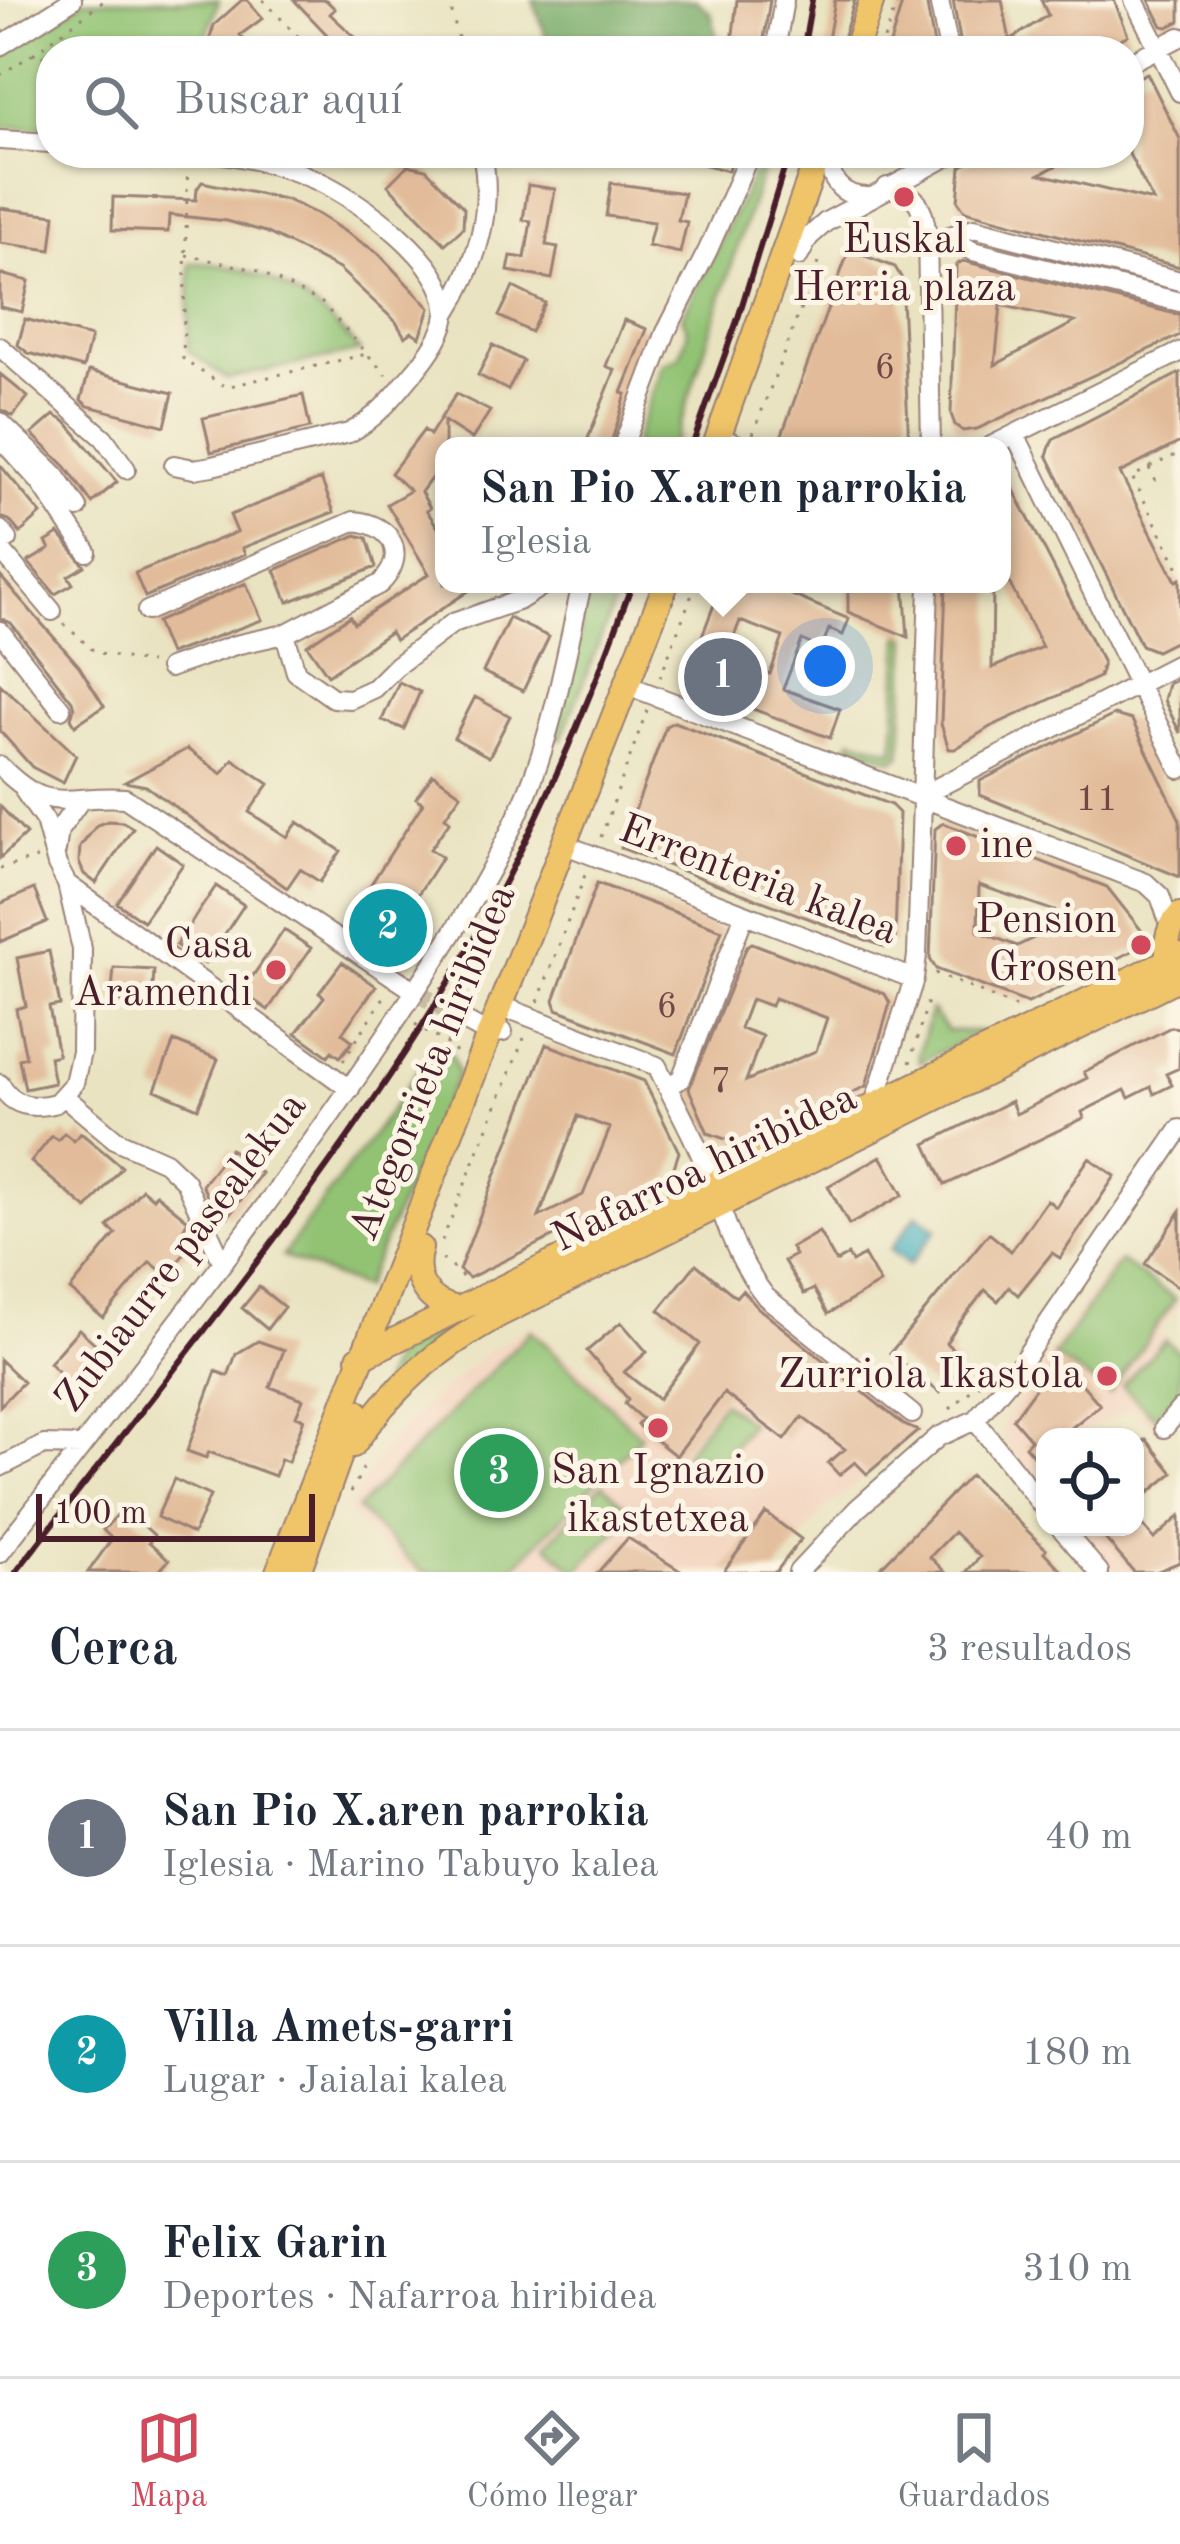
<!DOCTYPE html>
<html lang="es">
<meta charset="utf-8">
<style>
body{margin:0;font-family:"Old Standard TT",serif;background:#f2f2f3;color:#1f2937}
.controls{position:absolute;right:36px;bottom:36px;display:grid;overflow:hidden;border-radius:24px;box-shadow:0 3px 9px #0004}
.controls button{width:108px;height:108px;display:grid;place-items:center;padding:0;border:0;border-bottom:3px solid #e0e1e3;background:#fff;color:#1f2937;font:60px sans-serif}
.scale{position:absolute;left:36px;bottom:30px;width:279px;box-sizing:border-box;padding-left:12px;border:6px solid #4a1f2b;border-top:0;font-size:33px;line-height:42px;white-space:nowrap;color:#4a1f2b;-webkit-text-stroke:9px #fcf5e5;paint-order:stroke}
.you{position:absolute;left:825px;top:666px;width:42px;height:42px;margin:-30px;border:9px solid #fff;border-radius:50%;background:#1a73e8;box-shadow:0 0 0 18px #1a73e833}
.badge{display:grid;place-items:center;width:78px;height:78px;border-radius:50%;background:#d1495b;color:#fff;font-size:39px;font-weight:700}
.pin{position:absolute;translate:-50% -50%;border:6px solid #fff;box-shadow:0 3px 12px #0006}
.popup{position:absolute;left:435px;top:437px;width:576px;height:156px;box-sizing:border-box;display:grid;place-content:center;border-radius:24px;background:#fff;filter:drop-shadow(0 3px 9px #0005);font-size:39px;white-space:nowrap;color:#747a83}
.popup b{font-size:45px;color:#1f2937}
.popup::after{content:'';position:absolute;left:50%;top:100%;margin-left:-24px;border:24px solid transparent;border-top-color:#fff}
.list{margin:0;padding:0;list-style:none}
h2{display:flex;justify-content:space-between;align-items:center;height:156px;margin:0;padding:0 48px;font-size:51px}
h2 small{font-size:39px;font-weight:400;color:#747a83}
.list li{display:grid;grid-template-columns:78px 1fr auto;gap:36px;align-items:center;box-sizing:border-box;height:216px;padding:0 48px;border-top:3px solid #e0e1e3}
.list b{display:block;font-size:45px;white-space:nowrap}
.list p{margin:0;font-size:39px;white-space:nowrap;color:#747a83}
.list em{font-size:39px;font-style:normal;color:#747a83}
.icon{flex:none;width:66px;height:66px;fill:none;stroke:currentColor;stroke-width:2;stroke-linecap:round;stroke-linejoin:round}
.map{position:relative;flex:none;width:1180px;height:1572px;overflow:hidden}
.search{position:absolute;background:#fff;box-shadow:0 3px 9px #0004;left:36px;right:36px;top:36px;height:132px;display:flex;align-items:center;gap:30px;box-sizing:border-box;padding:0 42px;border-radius:48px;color:#747a83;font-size:45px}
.sheet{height:804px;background:#fff}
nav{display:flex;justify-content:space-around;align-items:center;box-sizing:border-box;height:168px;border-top:3px solid #e0e1e3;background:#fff;font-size:33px;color:#747a83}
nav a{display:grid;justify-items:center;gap:6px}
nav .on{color:#d1495b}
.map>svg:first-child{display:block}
.built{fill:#f3d4bf}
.green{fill:#91c373;stroke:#6e714f;stroke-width:3}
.forest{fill:#74a965;stroke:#5f6448;stroke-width:3}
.water{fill:#3faebc;stroke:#446674;stroke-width:3}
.building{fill:#e2bc9a;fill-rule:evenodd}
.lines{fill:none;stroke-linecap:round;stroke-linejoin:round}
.minor-tunnel{stroke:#c9bca3;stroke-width:18;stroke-dasharray:18 9;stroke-linecap:butt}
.minor-casing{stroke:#9a8176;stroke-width:22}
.major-casing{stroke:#9a8176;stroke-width:28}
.path{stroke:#9a8176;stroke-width:3;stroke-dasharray:3 9;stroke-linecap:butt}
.minor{stroke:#fff;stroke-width:18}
.major{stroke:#f0c469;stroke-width:24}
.rail{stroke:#4a1f2b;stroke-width:6}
.poi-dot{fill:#d1495b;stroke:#fcf5e5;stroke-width:4.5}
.labels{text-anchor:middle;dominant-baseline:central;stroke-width:10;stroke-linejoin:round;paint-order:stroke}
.number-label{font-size:36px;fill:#704647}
.poi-label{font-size:42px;fill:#4a1f2b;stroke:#fcf5e5;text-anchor:end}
.street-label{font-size:42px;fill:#4a1f2b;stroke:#fcf5e5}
</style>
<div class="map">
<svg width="1180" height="1572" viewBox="0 0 1180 1572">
<rect width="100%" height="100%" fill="#fcf5e5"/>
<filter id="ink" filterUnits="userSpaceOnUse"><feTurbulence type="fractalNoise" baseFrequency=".00833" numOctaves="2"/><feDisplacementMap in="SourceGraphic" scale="24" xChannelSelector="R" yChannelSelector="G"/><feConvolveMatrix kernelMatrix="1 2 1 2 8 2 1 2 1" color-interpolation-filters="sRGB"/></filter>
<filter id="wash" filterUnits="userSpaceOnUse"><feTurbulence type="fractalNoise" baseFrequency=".004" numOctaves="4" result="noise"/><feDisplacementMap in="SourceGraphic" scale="48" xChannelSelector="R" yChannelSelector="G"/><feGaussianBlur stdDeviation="2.7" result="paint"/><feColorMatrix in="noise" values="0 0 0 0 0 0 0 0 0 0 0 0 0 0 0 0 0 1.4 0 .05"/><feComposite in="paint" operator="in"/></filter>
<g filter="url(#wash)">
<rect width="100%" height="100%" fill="#e9e3c1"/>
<path class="built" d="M1115,1258L1180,1302L1157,1333L1180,1351V1401L1155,1429L1133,1407L1075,1437H1045V1490L1004,1441L1003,1421Z
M742,1290L918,1431L825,1510L776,1572H407L347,1513L373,1463L403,1426L482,1355L531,1326L642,1418Z
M1135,1508L1180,1561V1571L1113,1572L1076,1527H1135Z"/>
<path class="green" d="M85,0H219L201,51H51V128L0,127V57Z
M760,153H768L673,446H633L663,364L680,356L688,331L682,317L749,184Z
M190,263C259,262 317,301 360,351L227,379L188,351Z
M591,584H622L561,739L555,736Z
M900,635L908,637L901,755L894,760L849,745L852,738L894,751Z
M931,1010L947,1031H982L920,1062L918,1055Z
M434,1045L452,1055L458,1074L363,1288L282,1256L395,1105Z
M1120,1261L1175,1299L1110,1394L1054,1356Z
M487,1307L378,1395L394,1354Z
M531,1330L641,1436L509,1572H422L357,1509Z
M1165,1340L1180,1354V1391L1155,1417L1122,1386Z
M722,1402L750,1423L712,1475L684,1454Z
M603,1484L633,1513L576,1572L547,1544Z"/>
<path class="forest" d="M533,0H696L711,13L720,51H551Z"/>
<path class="water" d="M917,1214L937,1229L909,1265L890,1250Z"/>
<g id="blocks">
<path class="building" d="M242,0H247L263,18L240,35L253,51H206L214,25Z
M294,0H326L335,9L330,14L370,51H326L334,42Z
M737,0H770L762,51H731Z
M835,0H855L839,51H826Z
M903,0H926L935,51H888Z
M953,0H1002L1010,40L1048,15L1041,0H1114L1128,35L1099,51H962Z
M1149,0H1180V21L1168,27L1162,26Z
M1147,73L1180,139V267L965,211L958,201L961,167L981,153H1082L1040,174L1153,201L1129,154V82Z
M681,153H733L728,171L680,158Z
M408,165L426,169L464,208L463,228L445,244L388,185Z
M202,182L287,200L319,215L378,253L430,308L420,337L412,332L405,337L396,322L339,269L266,232L227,221L169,215L168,232L112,230L113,197L196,200L197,189Z
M611,183L684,193L678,220L687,222L680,253L648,246L654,222L606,216Z
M528,185L555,189L546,245L558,247L552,279L508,271L511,256L525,258L531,221L523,220Z
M0,208L55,215L51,250L0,243Z
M849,250L895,267L901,277L909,446H805L781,437Z
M963,261L1180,315V335L977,429L963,431L955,425L951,414L956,265ZM1001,305L1075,322L995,365Z
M0,274L29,281L22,312L0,307Z
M513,287L545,303L531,332L499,316Z
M25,319L91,337L83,368L28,353L18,345Z
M624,320L647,329L622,393L626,394L620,415L610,446H585L615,370L606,366Z
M493,345L523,361L508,390L478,375Z
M89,371L173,393L165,426L88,406L81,400Z
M1180,373V442L1120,473L1176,581L1180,579V639L1156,651L1141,645L1047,455L1053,439Z
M0,374L28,397L13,416L0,409Z
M456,394L490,411L472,439L444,421V461L421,492L430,508L427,511L444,537V584H479L395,640L390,632L328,675L307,645L350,616L354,623L429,574L387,504L410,491L391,473L424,430L430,435Z
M303,395L310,428L211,452L203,418Z
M54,415L66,422L117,482L92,503L66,467L32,434Z
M0,465L41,514L20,533L9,520L0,517Z
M1002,467L1103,663L1099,677L990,727L955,749H949L941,724L946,584H993L992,668L1042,647L1002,569Z
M321,479L334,512L242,548L245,554L145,597L135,573L237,532L230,515Z
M59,534L85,566L68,576L73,584L55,594L28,562L50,549L46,542Z
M356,535L367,538L376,567L288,602L275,570Z
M0,576L79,666L104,706L75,725L71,718L74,708L72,701L11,623L0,618Z
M246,583L262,620L169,654L156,622Z
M722,584H777L775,588L849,619L843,635L829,629L821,649L802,640L783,689L840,709L830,738L684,683ZM740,621L783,637L770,674L726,657Z
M848,584H904L908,637L848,612Z
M509,618L549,637L523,691L483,672Z
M1180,678V733L1164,700L1168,684Z
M399,682L420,692L404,729L382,720Z
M0,684L76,755L63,783L32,767L0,731Z
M475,697L510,716L489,757L454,738Z
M1114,715L1132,720L1180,820V877L980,795V781Z
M674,722L891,805L899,813L895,941L885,947L621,848L666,726Z
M187,749L222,774L233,759L269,784L249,812L287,837L298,822L341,851L320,882L300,869L287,888L146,786L125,782Z
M433,774L461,794L445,817L450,821L430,849L442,857L404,916L429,932L408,964L346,923L423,803L416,798Z
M0,806L26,834L0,858Z
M108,821L123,822L133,828L96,883L84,874L79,862L80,847L97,825Z
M943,823L1107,887L1142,931L1138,948L1028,1003L936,969L930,959L935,829ZM979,885L1075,918L1017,946L978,931Z
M156,845L183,864L143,921L117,903Z
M597,883L722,930L676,1054L557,1009L554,1000Z
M216,886L244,905L205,964L176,945Z
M34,889L47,922L0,942V904Z
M284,930L311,948L268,1010L242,992Z
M752,943L885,994L890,1003L866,1086L742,1145L708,1133L689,1089L747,946ZM774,998L827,1018L816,1051L746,1081L762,1036L740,1028L751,999L771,1006Z
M49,951L60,1005L49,1007L58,1055L49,1057L54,1083L25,1089L19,1059L26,1057L16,1009L26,1006L17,958Z
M342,962L376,986L342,1033L353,1041L340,1057L332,1051L328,1056L296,1033L324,997L319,993Z
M114,968L154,970L152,1003L111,1001Z
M1171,1027L1180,1028L1179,1068L1166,1074L1172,1085L1154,1094L1151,1087L1129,1098L1125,1090L1082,1112L1084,1118L945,1185L926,1144L1011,1101L1016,1114L1087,1078L1084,1072Z
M174,1041L218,1059L198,1108L155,1090Z
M546,1044L644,1081L679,1152L670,1179L469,1278L459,1270ZM578,1116L610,1128L583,1195L539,1217Z
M64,1133L74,1141L81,1133L122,1167L87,1209L31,1162L52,1136L58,1140Z
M230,1149L261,1173L228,1217L210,1202L202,1185Z
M881,1156L903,1195L849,1225L828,1186Z
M1089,1158L1115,1176L1060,1258L1052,1253L1018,1295L1009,1287L998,1301L985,1290L959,1323L946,1343L955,1351L950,1358L961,1366L940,1393L890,1353L989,1233L1011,1251L1047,1200L1056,1207Z
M142,1189L153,1198L156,1194L188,1220L182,1231L195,1241L167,1275L150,1262L103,1318L70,1290L116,1234L108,1227Z
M1180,1212V1288L1145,1264Z
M819,1232L836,1262L848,1255L852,1262L864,1255L880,1283L828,1314L814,1289L804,1294L784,1261L795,1255L791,1248Z
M696,1264L736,1297L742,1290L758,1308L904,1425L918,1431L867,1474L855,1462L839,1475L828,1463L845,1449L802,1417L785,1440L724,1393L676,1456L637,1425L642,1419L625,1404L628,1399L587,1351L621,1322L647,1352L624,1372L658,1399L700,1344L659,1310Z
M259,1287L284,1307L267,1329L242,1308Z
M79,1329L112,1359L81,1393L49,1363Z
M258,1341L284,1350L270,1387L303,1399L296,1416L304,1419L288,1462L281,1459L275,1476L209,1452L206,1458L187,1451L216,1371L228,1376L236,1354Z
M0,1360L23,1382L0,1406Z
M1065,1364L1100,1405L1060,1437H1045V1469L1025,1446L1031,1440L1013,1419L1039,1383Z
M1146,1439L1173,1473L1135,1504V1447Z
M970,1475L1046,1549L1044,1552L1063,1572H966L980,1557L954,1532L930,1557L945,1572H876Z
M174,1479L210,1496L193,1534L157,1517Z
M124,1508L154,1535L149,1542L169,1560L158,1572H88L112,1539L103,1530Z
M766,1513L801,1539L776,1572H723Z
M1180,1516V1562L1156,1572H1134L1095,1527H1144L1154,1539Z
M628,1538L682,1572H598Z"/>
</g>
</g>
<g filter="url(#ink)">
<use href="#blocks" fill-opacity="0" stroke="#9a8176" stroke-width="3"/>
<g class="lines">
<path class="minor-tunnel" d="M415,991L464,1021"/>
<defs>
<path id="minor" d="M939,0L949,51
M1134,0L1180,92
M0,46L72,0
M775,51L784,0
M1129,63L1180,37
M0,140L51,143
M832,153C826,179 841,197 868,197
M887,187C918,193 922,204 927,234L931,446
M947,237L973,251L1180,302
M947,237L974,228L1180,281
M799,256L809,237L826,222L954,153
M446,314C477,265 494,211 482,153
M0,347L104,438L126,469
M0,422L56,476L78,508
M1015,434L1180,769
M0,438L40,482L87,552
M732,442L741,446
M623,446L666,332L708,250L750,153
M991,446L1180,352
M174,465L194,469L212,466L349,433C374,420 392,399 410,377C424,361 444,336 446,314C450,263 357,198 316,180C285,166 251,158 218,153
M0,530L8,539
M0,549L52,611
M147,611L354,521C392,524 409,555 380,584L285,634L235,645L169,668
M0,631L61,709
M285,634L296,672L333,698L350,699L374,688L396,666L453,623L520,600L545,584
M640,690L1146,883L1160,896L1171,928
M0,766C50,817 64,794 125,798L415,991
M923,795L1180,663
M576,849L914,979
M56,851L59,830L79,802
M67,884L350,1089
M496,1013L512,1010L657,1066C676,1105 699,1145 713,1186C726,1226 739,1263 766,1297L912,1414
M464,1021L488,1034L503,1032
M0,1084C12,1107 33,1109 56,1103L74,1083L81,1052L82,949L67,884L57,865L45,821L25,792
M667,1086L681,1079L744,916
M65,1097L116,1140L165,1162L185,1181L222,1261
M873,1107L914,979L917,955L929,584
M975,1420L1045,1509
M1164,1428L1180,1409
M0,1467L44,1445L82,1446
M1060,1527L1099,1572
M0,1553C132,1380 269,1210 390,1029C438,957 489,882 523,803C553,734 565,657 582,584
M798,1572L857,1509L938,1437L975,1420L1013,1375L1180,1129"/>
<path id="major" d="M855,51L872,0
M715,446L819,153
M1176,973C1164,952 1164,933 1180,915
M420,1248C411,1279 427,1304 459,1309
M359,1358L1180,955
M353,1445C392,1387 438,1349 498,1315L1180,977
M278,1572L666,584
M298,1572L356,1411"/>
</defs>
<use href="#minor" class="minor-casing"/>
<use href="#major" class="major-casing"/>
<path class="path" d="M263,0L312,51
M449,0L461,51
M880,51L898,0
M33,54L105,0
M0,75L33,54L51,58
M188,153L183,360L226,387L367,354
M186,255L256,270L322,303L386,375
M753,434L818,263
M1150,467L1180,453
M1156,481L1149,468L1132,477L1180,570
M64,624L95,652L150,663
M660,677L696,584
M601,837L647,710
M0,869L37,858
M935,973L1020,1009
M440,988L462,1002
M472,1002L483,986
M538,1002L585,875
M415,1024L454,1048L457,1058
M343,1061L386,994
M910,1063L929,997
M442,1241L524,1038
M442,1259L466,1280
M950,1409L983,1380
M351,1492L366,1463"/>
<use href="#minor" class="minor"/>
<use href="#major" class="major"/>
<path class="rail" d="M803,51L812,0
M692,446L738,318L789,153
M16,1572C163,1381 321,1194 446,987C522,862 583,722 632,584"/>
</g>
</g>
<g class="poi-dot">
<circle cx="904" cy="197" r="12"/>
<circle cx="956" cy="846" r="12"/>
<circle cx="1141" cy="945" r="12"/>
<circle cx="276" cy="970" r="12"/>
<circle cx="1107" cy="1376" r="12"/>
<circle cx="658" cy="1428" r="12"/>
</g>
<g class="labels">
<g class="number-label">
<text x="885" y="369">6</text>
<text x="1097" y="801">11</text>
<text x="667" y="1008">6</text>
<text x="721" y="1083">7</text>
</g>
<g class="poi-label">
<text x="904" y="241" text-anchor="middle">Euskal<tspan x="904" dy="48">Herria plaza</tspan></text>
<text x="980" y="846" text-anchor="start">ine</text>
<text x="1117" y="921">Pension<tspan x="1117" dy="48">Grosen</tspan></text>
<text x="252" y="946">Casa<tspan x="252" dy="48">Aramendi</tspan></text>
<text x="1083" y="1376">Zurriola Ikastola</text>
<text x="658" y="1472" text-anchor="middle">San Ignazio<tspan x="658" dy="48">ikastetxea</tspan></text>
</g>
<g class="street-label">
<text transform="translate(758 881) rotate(21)">Errenteria kalea</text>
<text transform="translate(434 1063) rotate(-68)">Ategorrieta hiribidea</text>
<text transform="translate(705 1169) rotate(-26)">Nafarroa hiribidea</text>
<text transform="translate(182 1253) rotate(-53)">Zubiaurre pasealekua</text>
</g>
</g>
</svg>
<div class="controls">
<button><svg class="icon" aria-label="locate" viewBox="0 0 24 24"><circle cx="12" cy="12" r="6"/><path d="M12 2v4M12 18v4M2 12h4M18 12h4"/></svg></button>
</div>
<div class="scale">100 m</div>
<div class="you"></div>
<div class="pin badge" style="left:723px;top:677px;background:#6b7280">1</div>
<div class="popup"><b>San Pio X.aren parrokia</b>Iglesia</div>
<div class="pin badge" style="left:388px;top:928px;background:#0f9aa8">2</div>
<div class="pin badge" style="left:499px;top:1473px;background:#2e9e5b">3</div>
<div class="search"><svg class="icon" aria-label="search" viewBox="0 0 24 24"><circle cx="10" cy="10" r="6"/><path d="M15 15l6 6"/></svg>Buscar aquí</div>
</div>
<section class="sheet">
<h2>Cerca<small>3 resultados</small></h2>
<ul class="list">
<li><span class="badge" style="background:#6b7280">1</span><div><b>San Pio X.aren parrokia</b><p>Iglesia · Marino Tabuyo kalea</p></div><em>40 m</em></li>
<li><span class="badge" style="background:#0f9aa8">2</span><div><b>Villa Amets-garri</b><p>Lugar · Jaialai kalea</p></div><em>180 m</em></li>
<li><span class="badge" style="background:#2e9e5b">3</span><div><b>Felix Garin</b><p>Deportes · Nafarroa hiribidea</p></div><em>310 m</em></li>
</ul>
</section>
<nav>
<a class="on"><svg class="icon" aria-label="map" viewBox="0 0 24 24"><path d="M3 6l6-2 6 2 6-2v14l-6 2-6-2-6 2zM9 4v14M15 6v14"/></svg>Mapa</a>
<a><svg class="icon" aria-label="directions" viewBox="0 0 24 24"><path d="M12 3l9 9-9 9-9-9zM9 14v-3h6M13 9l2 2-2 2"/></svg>Cómo llegar</a>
<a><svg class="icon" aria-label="saved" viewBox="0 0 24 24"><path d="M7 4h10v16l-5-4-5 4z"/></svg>Guardados</a>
</nav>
